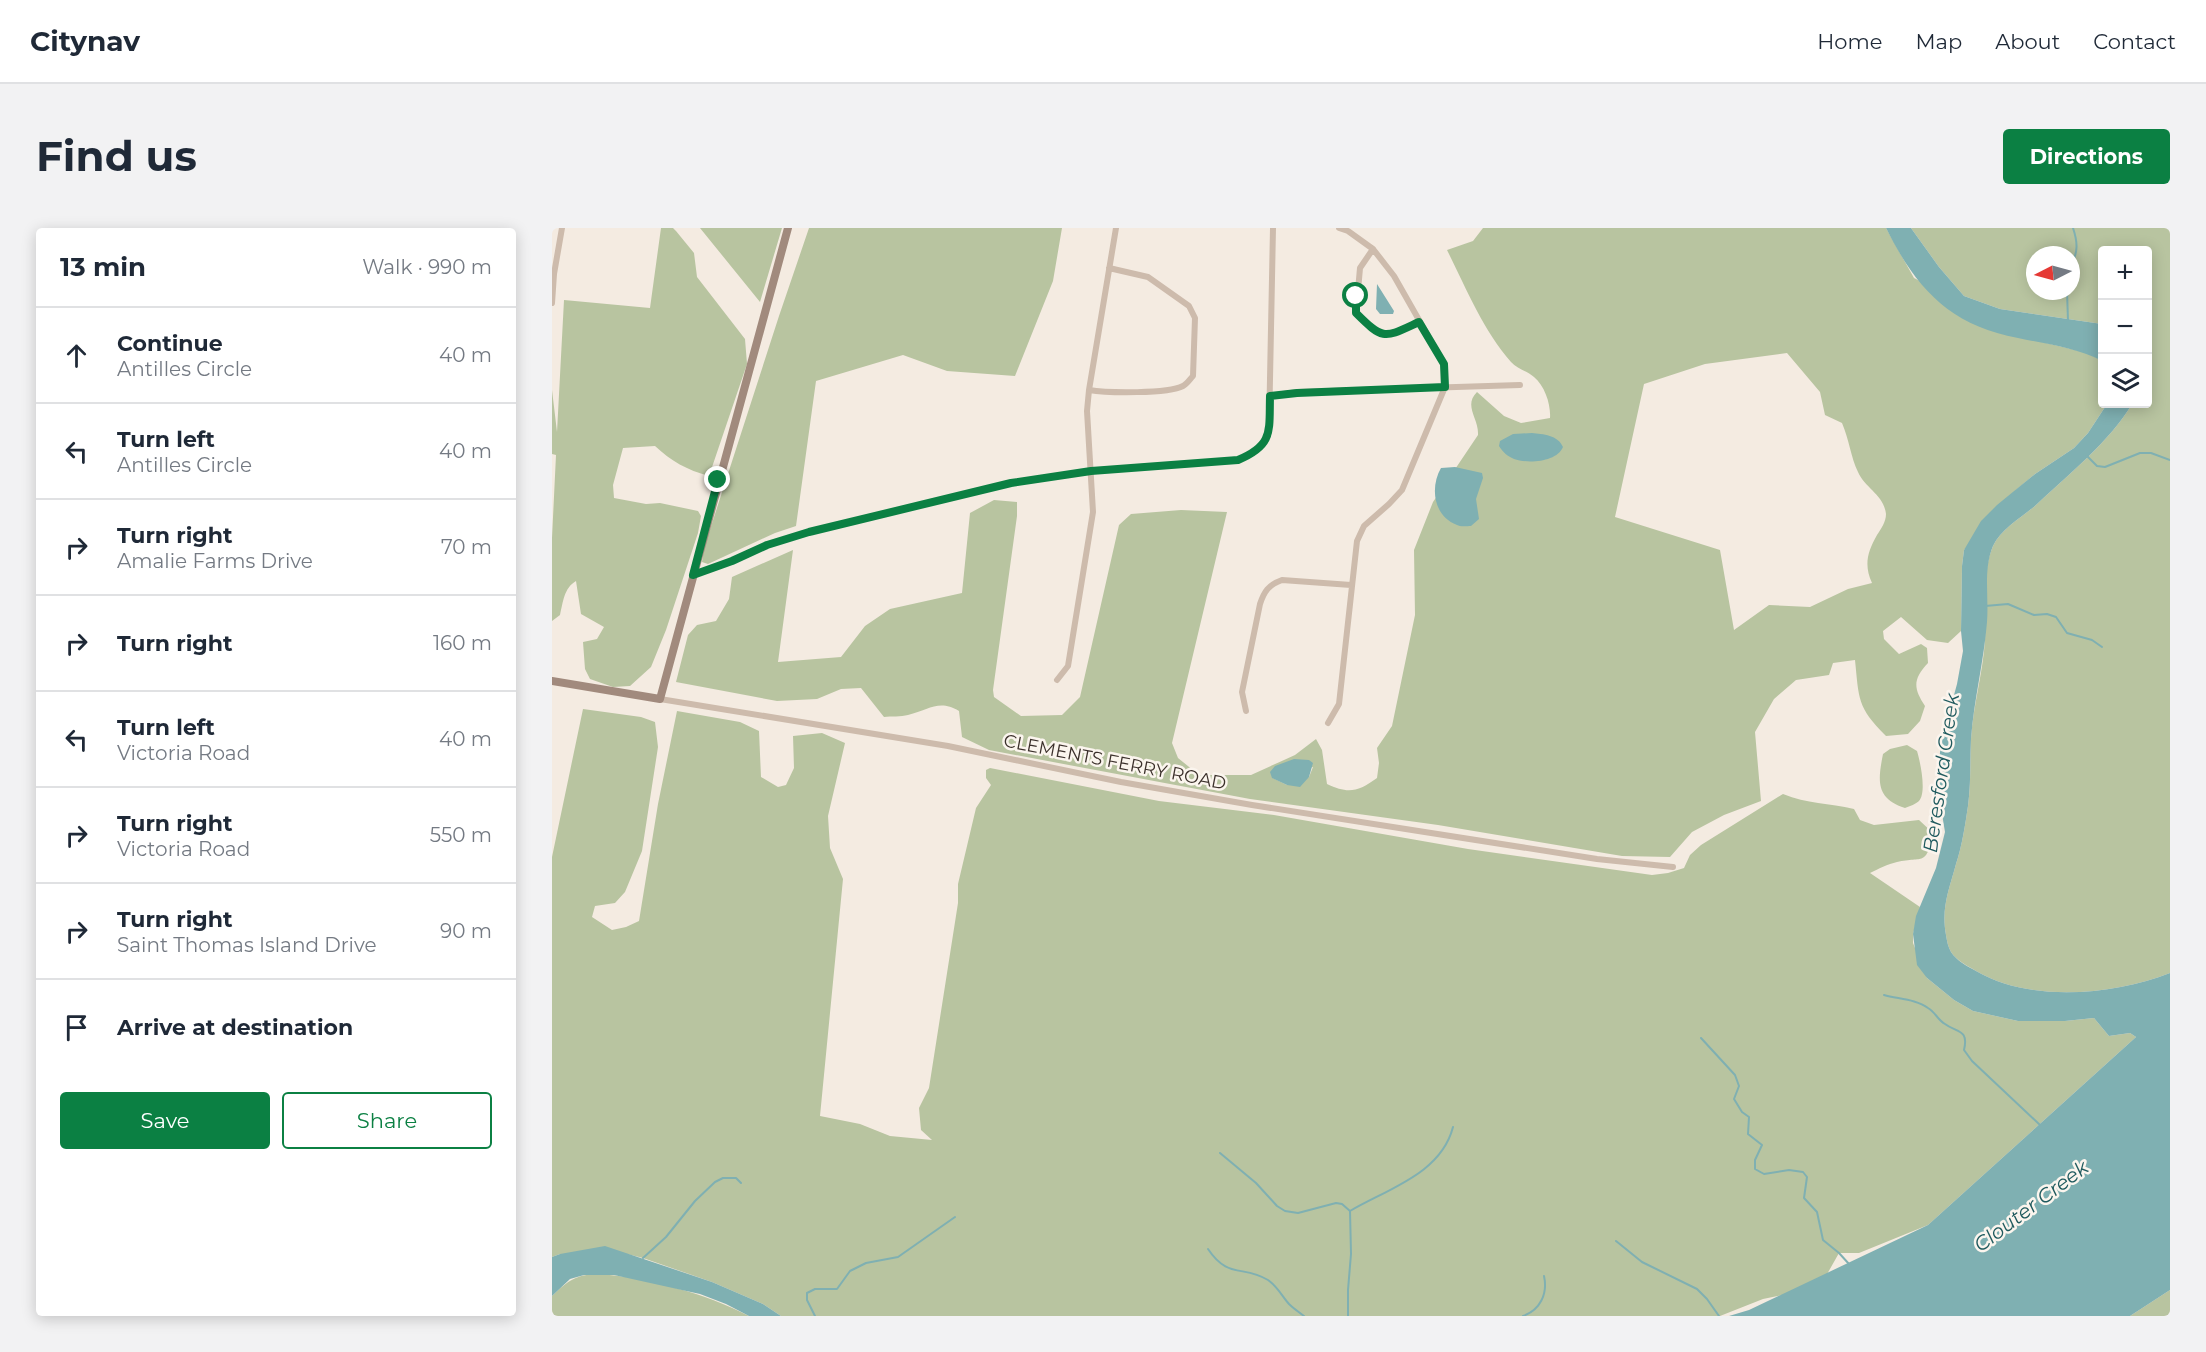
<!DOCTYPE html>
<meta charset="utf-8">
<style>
body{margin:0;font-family:Montserrat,sans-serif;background:#f2f2f3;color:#1f2937}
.controls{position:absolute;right:18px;top:18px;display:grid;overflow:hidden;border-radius:6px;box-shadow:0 3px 15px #0003}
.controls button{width:54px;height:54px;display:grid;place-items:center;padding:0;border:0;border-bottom:2px solid #e0e1e3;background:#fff;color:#1f2937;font:30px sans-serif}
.compass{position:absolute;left:1474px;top:18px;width:54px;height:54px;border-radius:50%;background:#fff;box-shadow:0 3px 15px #0003;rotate:264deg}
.stop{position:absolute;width:18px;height:18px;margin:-14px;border:4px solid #0b8043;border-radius:50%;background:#fff}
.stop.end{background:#0b8043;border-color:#fff;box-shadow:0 2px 6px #0008}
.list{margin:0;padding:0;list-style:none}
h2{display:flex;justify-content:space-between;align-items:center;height:78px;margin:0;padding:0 24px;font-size:26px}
h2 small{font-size:20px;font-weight:400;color:#747a83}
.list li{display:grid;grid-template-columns:39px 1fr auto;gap:18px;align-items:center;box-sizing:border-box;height:96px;padding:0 24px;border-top:2px solid #e0e1e3}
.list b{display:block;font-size:22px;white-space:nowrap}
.list p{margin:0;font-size:20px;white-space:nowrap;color:#747a83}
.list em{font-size:20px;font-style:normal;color:#747a83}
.actions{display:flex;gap:12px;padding:18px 24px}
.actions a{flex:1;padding:14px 0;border:2px solid #0b8043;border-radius:6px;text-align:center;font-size:21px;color:#0b8043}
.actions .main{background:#0b8043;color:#fff}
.icon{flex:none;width:33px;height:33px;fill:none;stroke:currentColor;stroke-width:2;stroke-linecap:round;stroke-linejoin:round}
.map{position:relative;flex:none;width:1618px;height:1088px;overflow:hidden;border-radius:6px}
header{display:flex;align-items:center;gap:36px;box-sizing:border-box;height:84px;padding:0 30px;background:#fff;border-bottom:2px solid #e0e1e3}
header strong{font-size:28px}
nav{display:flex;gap:33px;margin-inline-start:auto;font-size:21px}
.intro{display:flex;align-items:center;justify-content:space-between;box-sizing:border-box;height:144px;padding:0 36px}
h1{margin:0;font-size:42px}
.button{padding:15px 27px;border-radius:6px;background:#0b8043;color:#fff;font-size:21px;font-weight:700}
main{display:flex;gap:36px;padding:0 36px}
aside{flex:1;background:#fff;border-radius:6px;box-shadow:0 3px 15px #0003}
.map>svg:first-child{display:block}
.green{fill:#b8c4a0;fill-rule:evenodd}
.water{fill:#7fb0b2}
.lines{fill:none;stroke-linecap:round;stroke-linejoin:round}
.stream{stroke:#7fb0b2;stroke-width:2}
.street{stroke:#cdbbac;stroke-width:6}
.secondary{stroke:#a18a7d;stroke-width:8}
.route{stroke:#0b8043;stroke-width:8}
.labels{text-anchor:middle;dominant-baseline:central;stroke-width:5;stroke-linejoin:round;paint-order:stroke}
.street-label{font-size:18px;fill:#3b302b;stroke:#fbf5ee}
.water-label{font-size:20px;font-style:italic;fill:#1f5a5e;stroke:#fbf5ee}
</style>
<header>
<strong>Citynav</strong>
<nav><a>Home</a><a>Map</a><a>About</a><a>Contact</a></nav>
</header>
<div class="intro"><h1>Find us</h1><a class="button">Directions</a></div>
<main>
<aside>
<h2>13 min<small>Walk · 990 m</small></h2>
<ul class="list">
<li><svg class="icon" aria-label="ahead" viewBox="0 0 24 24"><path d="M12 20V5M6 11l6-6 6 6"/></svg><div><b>Continue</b><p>Antilles Circle</p></div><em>40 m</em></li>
<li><svg class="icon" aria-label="left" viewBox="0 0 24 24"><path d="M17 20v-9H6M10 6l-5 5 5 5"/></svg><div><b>Turn left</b><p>Antilles Circle</p></div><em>40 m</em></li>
<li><svg class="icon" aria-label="right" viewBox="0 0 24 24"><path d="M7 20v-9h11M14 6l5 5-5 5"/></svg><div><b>Turn right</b><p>Amalie Farms Drive</p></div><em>70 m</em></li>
<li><svg class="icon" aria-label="right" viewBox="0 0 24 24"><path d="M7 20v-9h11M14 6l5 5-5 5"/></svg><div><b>Turn right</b></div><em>160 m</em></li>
<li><svg class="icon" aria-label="left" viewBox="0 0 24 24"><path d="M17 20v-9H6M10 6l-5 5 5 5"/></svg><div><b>Turn left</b><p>Victoria Road</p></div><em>40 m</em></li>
<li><svg class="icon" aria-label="right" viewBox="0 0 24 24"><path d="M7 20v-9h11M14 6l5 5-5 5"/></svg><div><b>Turn right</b><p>Victoria Road</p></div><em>550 m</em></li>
<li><svg class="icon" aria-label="right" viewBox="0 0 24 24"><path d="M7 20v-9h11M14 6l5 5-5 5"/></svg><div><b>Turn right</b><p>Saint Thomas Island Drive</p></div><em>90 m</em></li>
<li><svg class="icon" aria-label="arrive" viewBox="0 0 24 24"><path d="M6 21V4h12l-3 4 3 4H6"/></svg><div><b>Arrive at destination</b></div></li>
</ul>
<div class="actions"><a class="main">Save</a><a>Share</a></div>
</aside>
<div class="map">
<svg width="1618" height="1088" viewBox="0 0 1618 1088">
<rect width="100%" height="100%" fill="#f4ebe1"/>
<path class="green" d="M109,0H121L124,3L142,25L145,49L193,111L195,136L157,248C135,242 119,233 103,218L71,220L61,257L62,270L94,276L108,275L146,283L149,288L146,305L114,402L99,439L78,458L61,459L38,451L33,441L31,414L45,411L52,399L29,386L24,353C12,360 11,374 8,387L0,393V310L4,227L0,226V162L5,204L12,72L98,80Z
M148,0H230L208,74Z
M257,0H510L501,53L463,148L395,143L351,127L264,153L244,298L223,305L156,336L150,334L152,320L227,88Z
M931,0H1334L1362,50L1490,114L1536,125L1550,133V176H1555L1536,205L1522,220L1483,246L1464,262L1412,322L1410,338L1409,403L1396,415L1375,412L1349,389L1331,403L1332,411L1347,426L1369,416L1375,420L1376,435C1361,451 1361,460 1373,478L1368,493L1356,506L1334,508C1305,479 1307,471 1303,432L1281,435L1277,447L1244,452L1222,471L1203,504L1209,573L1172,587L1140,604L1118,629L1070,628L886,597L698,571L437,522L410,509L407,483C387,471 377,482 356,487C349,489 339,488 332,489L309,460L289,461L265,471L225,473L124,454L136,407L145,397L164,393L177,371L180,349L241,322L226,434L289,429L313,398L338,381L410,365L418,285L442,272L465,274V288L441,462L442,469L469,488L510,487L528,469L567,297L579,286L629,282L675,284L620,515L626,530L647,547H699L743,527L764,511L770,522L775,556C796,566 806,564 825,550L827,535L825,520L840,498L863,387L862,322L881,274L926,207C927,190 911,178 925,164L952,188L969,195L998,190C999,177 993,158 982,149C975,143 965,141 959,134C931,102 914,60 895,22L921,13ZM1235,125L1268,164L1273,187L1290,195C1297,211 1299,230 1306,244C1313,260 1332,267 1334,286C1334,294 1329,301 1325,307C1315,325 1312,337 1320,355L1296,361L1258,379L1217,377L1182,402L1168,322L1063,289L1092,156L1153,136ZM761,539L757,549L735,557L721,550Z
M1359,0H1618V745C1561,767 1479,775 1424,743C1416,738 1405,733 1399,724C1396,719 1395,713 1394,707C1389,680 1397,662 1404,636C1410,618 1413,598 1416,578C1419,556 1418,533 1419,511C1421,477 1431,445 1433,412C1435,381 1429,346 1441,318C1449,301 1470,289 1484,277C1515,248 1559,212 1580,176H1596V22H1550V96L1448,81L1412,68L1387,39ZM1483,27H1519V63H1483Z
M31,481L89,489L103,494L106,519L90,623L73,664L63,675L43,678L40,689L60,702L74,699L87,693L106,576L125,483L188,494L207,503L209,549L226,559L234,557L242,540L241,508L270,505L293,515L276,588L278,620L291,651L268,888L308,896L338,908L380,912L369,902L367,880L377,860L406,675V656L424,580L439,557L434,550V542L438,540L607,573L722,587L916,621L1100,647L1116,645L1132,640L1138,627L1149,617L1231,566C1255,576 1277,575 1302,581L1308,592L1322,597L1367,592L1381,605C1374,639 1372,628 1345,634C1336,636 1326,641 1318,645L1368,679L1361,706V715L1375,750L1402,772L1421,783L1466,793H1513L1542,790L1557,808L1578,805L1584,809L1376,997L1307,1025H1287L1274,1048L1240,1065L1211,1071L1168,1088H229L211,1076L160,1054L91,1030L75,1026H8L0,1029V629Z
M1355,517L1365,523C1368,533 1375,564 1367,573C1364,576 1358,578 1353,580C1323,570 1326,552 1331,526L1338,521Z
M46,1046C94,1049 155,1066 197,1088H0V1068C17,1052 23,1047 46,1046Z
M1618,1062V1088H1578Z"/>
<path class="water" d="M1334,0H1359L1387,39L1412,68L1448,81L1550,96V133C1525,120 1494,116 1466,110C1397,97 1364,60 1334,0Z
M825,56L842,83L841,86H828L824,81Z
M1555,176H1580C1559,212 1515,248 1484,277C1470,289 1449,301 1441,318C1431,342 1437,368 1435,394C1432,433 1422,471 1419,511C1418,533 1419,556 1416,578C1413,598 1410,618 1404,636C1397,662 1389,680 1394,707C1395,713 1396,719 1399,724C1405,733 1415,738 1424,743C1479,775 1561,767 1618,745V1062L1578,1088H1177L1197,1082L1376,997L1584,809L1578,805L1557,808L1542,790L1513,793H1466L1421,783L1402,772L1375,750L1365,737L1361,706L1364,688L1384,640L1393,604L1388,574L1387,534L1389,515L1405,456L1411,423L1409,403L1410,338L1412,322L1429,293L1445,277L1483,246L1522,220L1536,205Z
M980,205C991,206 1006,207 1011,219C1005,234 976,236 962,231C955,228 951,224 947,218L948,213L961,206Z
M903,239L930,245L931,250L924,271L927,291L919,298C915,298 908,299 905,297C881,288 878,259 889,240Z
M742,531L757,532L761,535L757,549L748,559L735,557L720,550L718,544L723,538Z
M53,1018L160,1054L211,1076L229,1088H197L174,1076L148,1066L62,1047H32L18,1051L0,1068V1029L8,1026Z"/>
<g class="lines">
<path class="stream" d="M1519,38C1526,24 1526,15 1521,0
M1515,63L1516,93
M1534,227L1545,238L1553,239L1588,225H1599L1618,232
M1433,378L1456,376L1482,387L1495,386L1504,389L1515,405L1540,412L1550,419
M1332,767C1346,771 1364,771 1376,780C1383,784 1386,792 1393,796C1405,805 1417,801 1412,822L1420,833L1488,897
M1149,810L1183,847L1187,858L1182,871L1190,884L1197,889L1196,906L1210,917L1203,932V941L1212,946L1237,942L1251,944L1255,949L1252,970L1265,984L1271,1012L1287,1025L1297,1036
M668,925L704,955L725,978L733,983L746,985L784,975L790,976L798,983L799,1026L796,1062V1088
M798,983C835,961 889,946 901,899
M1064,1013L1090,1034L1145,1061L1155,1071L1167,1088
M656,1021C676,1051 691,1037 716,1052C725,1058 730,1068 737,1076C742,1081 747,1084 752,1088
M91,1030L114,1009L143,973L163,954L171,950H184L189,955
M263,1088L255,1072V1065L263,1061H285L298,1043L314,1035L346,1029L403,989
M971,1088C988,1082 996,1066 992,1048"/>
<path class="street" d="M821,21L808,40L804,85C832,113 832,110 867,94
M0,75L2,46L10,0
M537,162C555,165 616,166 631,158C635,156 638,151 641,148L643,90L637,78L596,49L557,40
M718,168L745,164L968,157
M141,347L180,333L215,317L257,304L460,255L539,243L686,232C704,224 712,221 717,201L721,0
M505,452L516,438L541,284L535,183L537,162L564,0
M108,471L396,518L569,554L700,577L1045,631L1121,639
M694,483L690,464L708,376C712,364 716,357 730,352L799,357
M776,495L787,476L805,313L812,298L837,276L850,262L893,159L892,136L842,48L821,21L796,3L787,0"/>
<path class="secondary" d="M0,453L108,471L236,0"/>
</g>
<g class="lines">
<path class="route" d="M166,252L141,347L180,333L215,317L257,304L459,255L539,243L686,232C722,217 717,203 718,168L745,165L893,159L892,136L867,94C832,110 832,113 804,85V68"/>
</g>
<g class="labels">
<g class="street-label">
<text transform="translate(563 534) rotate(11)">CLEMENTS FERRY ROAD</text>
</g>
<g class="water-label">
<text transform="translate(1389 545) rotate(-82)">Beresford Creek</text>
<text transform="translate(1479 978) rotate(-37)">Clouter Creek</text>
</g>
</g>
</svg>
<div class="controls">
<button>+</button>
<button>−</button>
<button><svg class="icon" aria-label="layers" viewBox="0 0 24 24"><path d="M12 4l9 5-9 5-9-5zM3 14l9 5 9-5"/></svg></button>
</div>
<svg class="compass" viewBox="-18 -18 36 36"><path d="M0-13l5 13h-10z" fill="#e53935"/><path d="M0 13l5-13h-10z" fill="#747a83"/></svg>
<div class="stop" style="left:804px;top:68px"></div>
<div class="stop end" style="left:166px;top:252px"></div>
</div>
</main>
